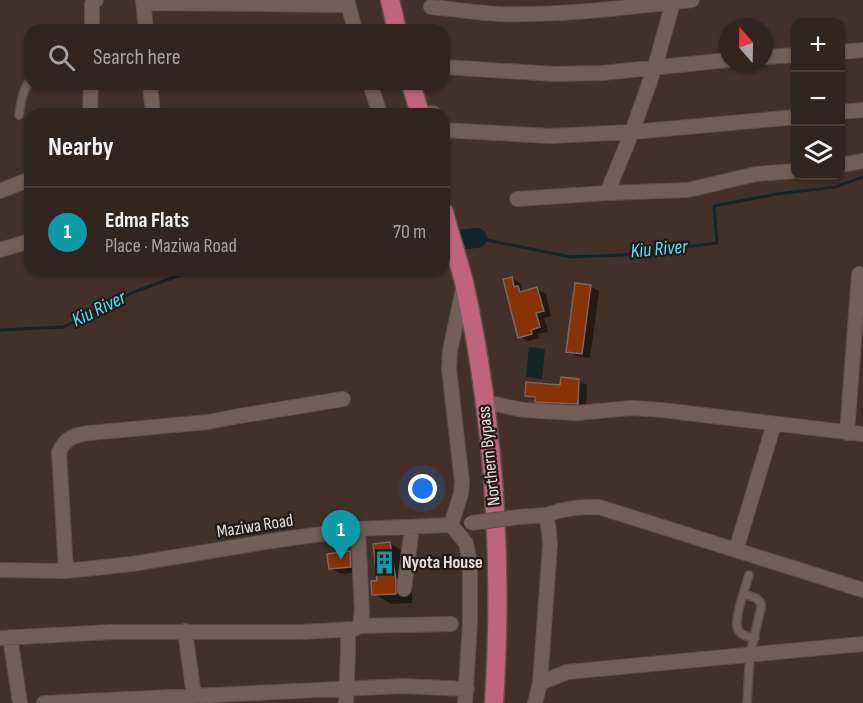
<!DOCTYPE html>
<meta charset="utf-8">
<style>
body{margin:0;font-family:"Sofia Sans Condensed",sans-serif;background:#3a2c28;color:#f1f3f6}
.controls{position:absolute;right:18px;top:18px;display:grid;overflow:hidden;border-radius:12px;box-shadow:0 2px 4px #0004}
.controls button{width:54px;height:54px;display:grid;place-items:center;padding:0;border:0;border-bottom:2px solid #4d413d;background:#32241f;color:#f1f3f6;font:30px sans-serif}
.compass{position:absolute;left:719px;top:18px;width:54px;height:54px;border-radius:50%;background:#32241f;box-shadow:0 2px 4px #0004;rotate:340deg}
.you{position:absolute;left:423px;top:489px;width:21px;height:21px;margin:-15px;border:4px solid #fff;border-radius:50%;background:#1a73e8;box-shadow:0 0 0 9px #1a73e833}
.badge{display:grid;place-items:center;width:39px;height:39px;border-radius:50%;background:#8abfa5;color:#fff;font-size:20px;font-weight:700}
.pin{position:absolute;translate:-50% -50px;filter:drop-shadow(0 2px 3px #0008)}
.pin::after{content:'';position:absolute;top:32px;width:21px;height:18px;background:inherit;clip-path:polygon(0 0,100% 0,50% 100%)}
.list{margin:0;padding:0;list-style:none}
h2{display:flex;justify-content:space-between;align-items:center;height:78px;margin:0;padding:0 24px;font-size:26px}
h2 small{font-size:20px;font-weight:400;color:#a8a4a4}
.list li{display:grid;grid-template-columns:39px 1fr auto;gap:18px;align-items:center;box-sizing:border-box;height:90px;padding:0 24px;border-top:2px solid #4d413d}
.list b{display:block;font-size:22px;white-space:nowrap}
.list p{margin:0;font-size:20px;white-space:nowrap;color:#a8a4a4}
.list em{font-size:20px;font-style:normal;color:#a8a4a4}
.icon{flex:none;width:33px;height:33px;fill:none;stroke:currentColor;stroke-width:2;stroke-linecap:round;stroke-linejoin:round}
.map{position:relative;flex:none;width:863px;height:703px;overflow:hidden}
.search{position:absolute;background:#32241f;box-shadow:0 2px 4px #0004;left:24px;top:24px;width:426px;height:66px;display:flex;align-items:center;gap:15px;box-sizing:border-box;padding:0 21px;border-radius:18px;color:#a8a4a4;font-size:22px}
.panel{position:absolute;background:#32241f;box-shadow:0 2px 4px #0004;left:24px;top:108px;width:426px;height:168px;border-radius:18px}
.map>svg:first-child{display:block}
.water{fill:#132529}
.shadow{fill:#0007}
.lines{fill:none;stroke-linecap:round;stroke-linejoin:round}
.stream{stroke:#132529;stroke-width:3}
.river{stroke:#132529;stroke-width:20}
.building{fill:#873207;stroke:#7d675f;stroke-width:1.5}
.service-casing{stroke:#5f4f49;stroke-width:10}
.minor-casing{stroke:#5f4f49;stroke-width:16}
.primary-casing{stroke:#5f4f49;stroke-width:21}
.service{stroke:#745f57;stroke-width:7}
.minor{stroke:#745f57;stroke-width:14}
.primary{stroke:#bf637e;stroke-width:18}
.minor-bridge-casing{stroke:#5f4f49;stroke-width:16;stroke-linecap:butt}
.minor-bridge{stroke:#745f57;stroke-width:14}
.labels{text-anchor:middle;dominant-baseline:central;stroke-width:4.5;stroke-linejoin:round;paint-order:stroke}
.street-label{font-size:18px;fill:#eaded9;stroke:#231a17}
.poi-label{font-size:18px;font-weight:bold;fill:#eaded9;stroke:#231a17;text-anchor:start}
.water-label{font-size:20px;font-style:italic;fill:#51e3f9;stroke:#231a17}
</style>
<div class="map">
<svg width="863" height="703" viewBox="0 0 863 703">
<rect width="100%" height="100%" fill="#433029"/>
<path class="water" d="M529,347L545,349L542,379L526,377Z"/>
<path class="shadow" d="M512,278L520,283L522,290L525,292L537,289L546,294L551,316L544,318L548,332L538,334L540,338L528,341L520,337Z
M590,286L599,291L590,358L576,356L568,351Z
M578,380L587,385L586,408L544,406L527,395L561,387Z
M389,543L406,553L412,591V603L391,604L374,594L379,582Z
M350,553L361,559L362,572L342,574L330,568Z"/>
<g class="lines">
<path class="stream" d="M477,238L571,257L622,255L717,243L714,206L777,194L835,187L863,177
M0,330L63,327L134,292L194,270"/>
<path class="river" d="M444,241L477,238"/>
</g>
<path class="building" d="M512,277L514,287L518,286L520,292L537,287L544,311L536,313L540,327L531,330L532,334L518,338L503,279Z
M575,283L591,285L582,354L566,352Z
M561,377L579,379L578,404L535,402V397L525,396L526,382L560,385Z
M390,542L396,580V594L372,595L371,581H377L373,544Z
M350,551L351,567L329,569L327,554Z"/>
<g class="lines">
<defs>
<path id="service" d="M19,115C21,103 22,90 30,81
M749,575C746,586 735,615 737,626C738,635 747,637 755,638
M744,594L756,598L761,603V608L750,654L747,703"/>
<path id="minor" d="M143,0L146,30
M347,0L355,30
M143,3L348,5
M431,7C454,9 477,13 499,14C563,16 628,7 692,0
M92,30V4L96,0
M840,52L863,50
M764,57L796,55
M444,67L554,74L602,73L728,60
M150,84L153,114
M370,84L380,114
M840,112L863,110
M90,114L91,84
M421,114L433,113V114
M444,130L550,136L632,132L796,117
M840,165L863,161
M0,191L30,179
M607,193L632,132L655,67L673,2
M517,199L607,193L688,190L756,174L796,171
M0,250L30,241
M484,402L524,410L577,413L631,408L662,410L863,434
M847,433L859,274
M519,517L546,515
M451,525L466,543L470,563V622L465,703
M736,550L774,424
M0,570L66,571L132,564L278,540L358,529L451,525L461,494L462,482L449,369L450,351L463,289
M66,571L59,452C66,437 75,435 89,433L208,422L239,416L343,399
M404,589L412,528
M360,626L451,624
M185,631L195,703
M10,637L20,703
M0,638L111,632H301L354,629L360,626L362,612L358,529
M540,683L567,672L863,644
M44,703L403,686L467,689
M346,703L348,652V629
M535,703L540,683L550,545L549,531L546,515C565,508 579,507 599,507L863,590"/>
<path id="primary" d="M390,0L397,30
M411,84L420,114
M444,212C450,236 458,259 464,282C494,419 503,563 494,703"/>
</defs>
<use href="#service" class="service-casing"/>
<use href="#minor" class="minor-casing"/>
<use href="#primary" class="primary-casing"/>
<use href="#service" class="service"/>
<use href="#minor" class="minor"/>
<use href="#primary" class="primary"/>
<defs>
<path id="minor-bridge" d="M471,523L519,517"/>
</defs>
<use href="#minor-bridge" class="minor-bridge-casing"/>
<use href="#minor-bridge" class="minor-bridge"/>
</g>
<defs>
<symbol id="building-bare" viewBox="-9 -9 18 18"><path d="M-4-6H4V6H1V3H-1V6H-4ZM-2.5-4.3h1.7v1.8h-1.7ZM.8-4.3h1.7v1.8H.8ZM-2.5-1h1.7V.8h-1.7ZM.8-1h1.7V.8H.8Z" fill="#0f9aa8" stroke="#231a17" stroke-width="2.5" paint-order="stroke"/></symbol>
</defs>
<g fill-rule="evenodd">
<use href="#building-bare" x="368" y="546" width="33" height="33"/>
</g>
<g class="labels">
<g class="street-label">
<text transform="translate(489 456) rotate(-96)">Northern Bypass</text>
<text transform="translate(255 526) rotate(-9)">Maziwa Road</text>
</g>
<g class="poi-label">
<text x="402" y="562">Nyota House</text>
</g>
<g class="water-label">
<text transform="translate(659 249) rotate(-5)">Kiu River</text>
<text transform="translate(99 309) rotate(-26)">Kiu River</text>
</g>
</g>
</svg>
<div class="controls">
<button>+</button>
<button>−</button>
<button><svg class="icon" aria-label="layers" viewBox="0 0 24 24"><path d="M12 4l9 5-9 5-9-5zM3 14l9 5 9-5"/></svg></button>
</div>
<svg class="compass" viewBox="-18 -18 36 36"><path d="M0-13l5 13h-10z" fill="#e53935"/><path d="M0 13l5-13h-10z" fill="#a8a4a4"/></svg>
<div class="you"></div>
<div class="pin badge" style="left:341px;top:560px;background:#0f9aa8">1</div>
<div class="search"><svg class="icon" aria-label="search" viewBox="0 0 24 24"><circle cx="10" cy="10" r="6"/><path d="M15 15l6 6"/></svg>Search here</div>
<section class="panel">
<h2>Nearby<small></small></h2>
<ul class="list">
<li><span class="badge" style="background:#0f9aa8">1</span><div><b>Edma Flats</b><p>Place · Maziwa Road</p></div><em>70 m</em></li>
</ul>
</section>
</div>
